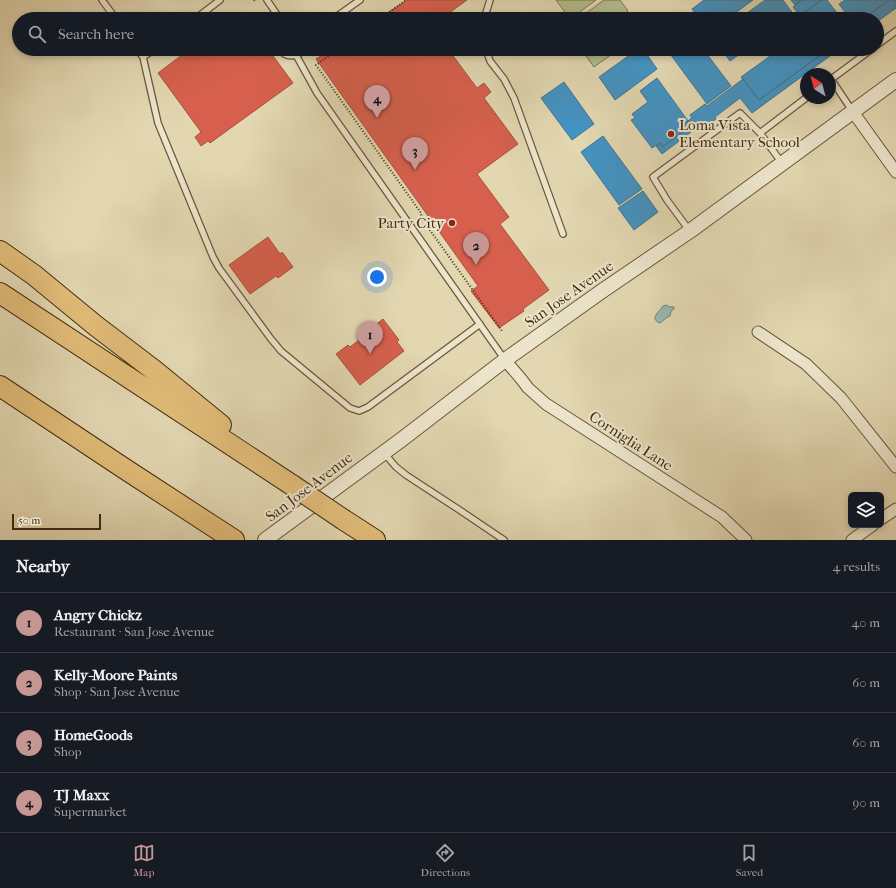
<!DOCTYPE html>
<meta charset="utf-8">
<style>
body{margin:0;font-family:"IM FELL French Canon",serif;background:#242831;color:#f1f3f6}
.controls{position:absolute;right:12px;bottom:12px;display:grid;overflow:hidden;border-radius:6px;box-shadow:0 2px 6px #0003}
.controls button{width:36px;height:36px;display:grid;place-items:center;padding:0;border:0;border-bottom:1px solid #363941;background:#171b24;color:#f1f3f6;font:20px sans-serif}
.compass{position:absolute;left:800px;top:68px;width:36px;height:36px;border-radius:50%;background:#171b24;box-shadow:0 2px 6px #0003;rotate:324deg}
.scale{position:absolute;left:12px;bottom:10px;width:89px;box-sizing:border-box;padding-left:4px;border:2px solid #442c11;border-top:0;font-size:11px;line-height:14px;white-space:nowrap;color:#442c11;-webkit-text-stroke:3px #ece5cc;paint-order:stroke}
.you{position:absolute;left:377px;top:277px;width:14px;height:14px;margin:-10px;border:3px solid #fff;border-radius:50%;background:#1a73e8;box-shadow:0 0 0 6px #1a73e833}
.badge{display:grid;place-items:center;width:26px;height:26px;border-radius:50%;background:#c59692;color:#111;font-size:13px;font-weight:700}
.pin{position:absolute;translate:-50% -33px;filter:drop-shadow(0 1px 2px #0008)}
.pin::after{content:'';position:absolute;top:21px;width:14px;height:12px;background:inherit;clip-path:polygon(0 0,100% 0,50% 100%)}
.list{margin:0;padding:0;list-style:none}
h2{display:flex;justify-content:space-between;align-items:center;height:52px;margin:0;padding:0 16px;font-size:17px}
h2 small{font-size:13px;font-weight:400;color:#9ea1a6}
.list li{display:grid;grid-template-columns:26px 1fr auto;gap:12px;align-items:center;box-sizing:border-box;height:60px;padding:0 16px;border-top:1px solid #363941}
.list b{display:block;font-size:15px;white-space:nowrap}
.list p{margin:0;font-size:13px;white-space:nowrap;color:#9ea1a6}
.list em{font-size:13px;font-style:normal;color:#9ea1a6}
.icon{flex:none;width:22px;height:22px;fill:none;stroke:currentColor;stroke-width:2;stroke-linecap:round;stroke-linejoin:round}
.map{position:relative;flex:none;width:896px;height:540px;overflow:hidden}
.search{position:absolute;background:#171b24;box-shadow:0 2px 6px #0003;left:12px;right:12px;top:12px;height:44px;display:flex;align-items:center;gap:10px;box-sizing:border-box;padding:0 14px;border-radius:22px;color:#9ea1a6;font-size:15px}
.sheet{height:292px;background:#171b24}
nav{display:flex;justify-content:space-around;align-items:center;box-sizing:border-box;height:56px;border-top:1px solid #363941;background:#171b24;font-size:11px;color:#9ea1a6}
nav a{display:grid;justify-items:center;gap:2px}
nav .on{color:#c59692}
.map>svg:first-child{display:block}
.green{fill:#b3be8c;stroke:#7c754e}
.water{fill:#96b8b3;stroke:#758072}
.shops{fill:#d6604d;stroke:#aa503b}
.schools{fill:#4393c3;stroke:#43748e}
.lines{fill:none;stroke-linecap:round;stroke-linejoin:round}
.service-casing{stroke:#6c5739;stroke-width:8}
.minor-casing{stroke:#6c5739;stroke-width:13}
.tertiary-casing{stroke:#6c5739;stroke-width:16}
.motorway-casing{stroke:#442c11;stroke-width:22}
.path{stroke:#442c11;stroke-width:2;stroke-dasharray:1 2;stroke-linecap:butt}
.service{stroke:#ece5cc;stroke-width:5.5}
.minor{stroke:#ece5cc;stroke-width:11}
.tertiary{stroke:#ece5cc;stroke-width:14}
.motorway{stroke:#e1bc78;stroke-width:20}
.motorway-bridge-casing{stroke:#442c11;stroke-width:22;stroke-linecap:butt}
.motorway-bridge{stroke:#e1bc78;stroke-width:20}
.poi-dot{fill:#8f2418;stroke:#ece5cc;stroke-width:1.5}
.labels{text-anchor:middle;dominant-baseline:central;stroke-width:4;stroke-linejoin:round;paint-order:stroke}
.poi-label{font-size:15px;fill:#442c11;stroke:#ece5cc;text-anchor:start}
.street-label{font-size:15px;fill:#442c11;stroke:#ece5cc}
</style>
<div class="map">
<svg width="896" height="540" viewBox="0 0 896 540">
<rect width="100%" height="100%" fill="#e2d7b1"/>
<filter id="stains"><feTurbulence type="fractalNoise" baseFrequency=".005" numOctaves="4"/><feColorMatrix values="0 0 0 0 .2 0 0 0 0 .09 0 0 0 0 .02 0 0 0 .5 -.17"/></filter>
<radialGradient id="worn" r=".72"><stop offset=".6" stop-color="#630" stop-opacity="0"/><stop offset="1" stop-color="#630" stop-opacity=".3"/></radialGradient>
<path class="green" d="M556,0H596L570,19Z
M604,0H620L628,11L616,19H578Z
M581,49H619L594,67Z"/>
<path class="water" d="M666,305L670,307H674V309L671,311L670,316L666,318L660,323C649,319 659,312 663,306Z"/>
<path class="shops" d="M407,0H467L445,16L447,19H378Z
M241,12L246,19H231Z
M190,49H268L293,83L210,143L208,141L201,146L195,137L201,132L158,73Z
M332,49H448L477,88L484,83L491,92L484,98L518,144L477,174L509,217L500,224L549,290L523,309L524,311L499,328L471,291L478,286L316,59Z
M268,237L280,254L282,252L293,267L278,278L276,276L250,294L229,265Z
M383,319L399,340L397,342L404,351L360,385L336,354L348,345L350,347L367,334L365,333Z"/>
<path class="schools" d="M704,0H753L727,19H699L692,9Z
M765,0H783L794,15L788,19H739Z
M791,0H802L795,5Z
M802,0H822L800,16L793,7Z
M822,0H827L841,18L805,19L802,14Z
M845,0H889L863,19H850L839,4Z
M889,0H896V8L877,22V19H863Z
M638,49H643L657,69L615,100L599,77Z
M671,49H703L731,86L707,104L668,51Z
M721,49H747L730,61Z
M780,49H819L822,54L759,100L741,77Z
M819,49H831L834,53L752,113L740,98L715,117L716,119L701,130L699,126L662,154L656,146L660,143L662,147L684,131L681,126L692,118L690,115L705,104L707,106L743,79L759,100L822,54Z
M657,78L688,121L681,126L684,131L662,147L660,143L652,148L631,120L635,118L632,114L648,102L640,91Z
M564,82L594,124L572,140L541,98Z
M603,136L642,189L619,205L581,152Z
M643,191L658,212L634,230L618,208Z"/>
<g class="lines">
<defs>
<path id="service" d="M102,0L116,19
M267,0L280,19
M195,19L220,0
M333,19L360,0
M484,19L490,0
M877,45L896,31
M137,49L143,57L158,123L213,257L219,268L271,339L281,351L350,408L359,411L368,407L480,324
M279,49C286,58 297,58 304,49
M486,49L490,61L504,79L514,98L563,234
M296,55L317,93L505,360
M143,57L155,49
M831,79L853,112
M830,80L872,49
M760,133L806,98
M689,230L667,200L653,177L740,113L760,133L782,163
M384,453L396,467L406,475L458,509L504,540"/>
<path id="minor" d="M853,112L896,172
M758,332L806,364L841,398L896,467
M505,360L522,380L528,388L546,404L722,517L746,540
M881,519L896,509
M852,540L873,525"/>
<path id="tertiary" d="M265,540L401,440L505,360L602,291L690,231L896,80"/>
<path id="motorway" d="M0,251L34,275L96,326L155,371L221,425
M0,293L292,485
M0,386L125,469L234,540
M344,520L375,540"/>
</defs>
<use href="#service" class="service-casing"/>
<use href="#minor" class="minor-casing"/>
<use href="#tertiary" class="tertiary-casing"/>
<use href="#motorway" class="motorway-casing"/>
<path class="path" d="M254,0L255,1
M380,19L406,0
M338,49L316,65L421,213L422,219L502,331"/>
<use href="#service" class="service"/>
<use href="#minor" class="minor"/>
<use href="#tertiary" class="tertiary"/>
<use href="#motorway" class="motorway"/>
<defs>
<path id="motorway-bridge" d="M292,485L344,520"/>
</defs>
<use href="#motorway-bridge" class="motorway-bridge-casing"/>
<use href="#motorway-bridge" class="motorway-bridge"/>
</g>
<g class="poi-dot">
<circle cx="671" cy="134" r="4"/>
<circle cx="452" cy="223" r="4"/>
</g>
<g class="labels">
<g class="poi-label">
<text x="679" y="125">Loma Vista<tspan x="679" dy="17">Elementary School</tspan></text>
<text x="444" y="223" text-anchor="end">Party City</text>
</g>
<g class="street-label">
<text transform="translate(569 294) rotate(-35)">San Jose Avenue</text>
<text transform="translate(631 441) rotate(33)">Corniglia Lane</text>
<text transform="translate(309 487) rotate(-37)">San Jose Avenue</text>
</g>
</g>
<rect width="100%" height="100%" filter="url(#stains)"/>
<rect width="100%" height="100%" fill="url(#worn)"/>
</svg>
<div class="controls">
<button><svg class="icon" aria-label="layers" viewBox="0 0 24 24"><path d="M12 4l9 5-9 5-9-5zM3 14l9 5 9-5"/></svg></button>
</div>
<svg class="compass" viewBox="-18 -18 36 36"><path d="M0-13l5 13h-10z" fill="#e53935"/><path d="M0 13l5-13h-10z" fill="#9ea1a6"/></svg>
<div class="scale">50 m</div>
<div class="you"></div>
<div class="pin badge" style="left:370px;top:354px">1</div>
<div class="pin badge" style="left:476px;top:265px">2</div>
<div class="pin badge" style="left:415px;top:170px">3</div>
<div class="pin badge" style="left:377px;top:118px">4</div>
<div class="search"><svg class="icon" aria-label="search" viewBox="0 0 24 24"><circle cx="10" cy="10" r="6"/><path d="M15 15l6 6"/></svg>Search here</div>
</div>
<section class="sheet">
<h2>Nearby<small>4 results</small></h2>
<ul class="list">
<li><span class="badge">1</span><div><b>Angry Chickz</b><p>Restaurant · San Jose Avenue</p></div><em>40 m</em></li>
<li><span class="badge">2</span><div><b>Kelly-Moore Paints</b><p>Shop · San Jose Avenue</p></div><em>60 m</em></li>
<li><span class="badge">3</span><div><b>HomeGoods</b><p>Shop</p></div><em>60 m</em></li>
<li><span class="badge">4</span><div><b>TJ Maxx</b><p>Supermarket</p></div><em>90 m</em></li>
</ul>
</section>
<nav>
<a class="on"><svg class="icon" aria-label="map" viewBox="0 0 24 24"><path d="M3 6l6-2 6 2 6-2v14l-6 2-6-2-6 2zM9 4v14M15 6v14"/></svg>Map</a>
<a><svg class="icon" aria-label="directions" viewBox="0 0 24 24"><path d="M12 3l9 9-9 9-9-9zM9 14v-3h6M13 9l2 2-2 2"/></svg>Directions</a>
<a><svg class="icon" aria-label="saved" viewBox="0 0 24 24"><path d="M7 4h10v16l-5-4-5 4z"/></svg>Saved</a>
</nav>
